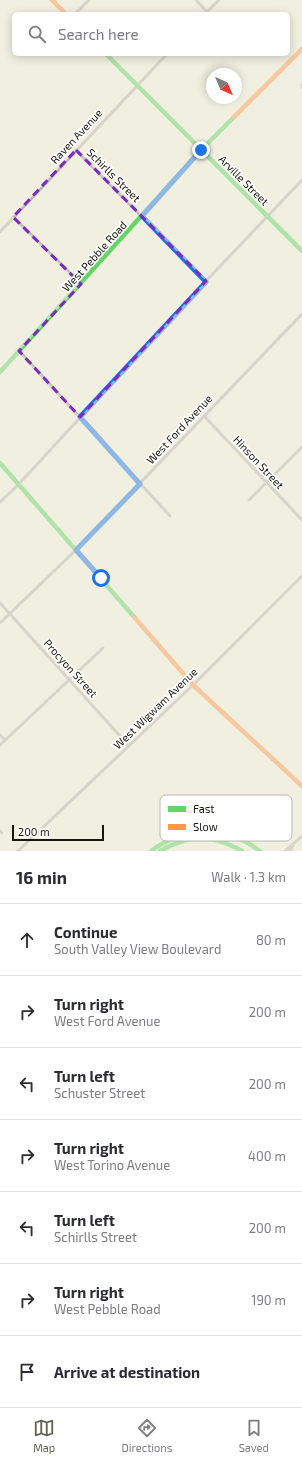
<!DOCTYPE html>
<meta charset="utf-8">
<style>
body{margin:0;font-family:"Exo 2",sans-serif;background:#f2f2f3;color:#2b2b33}
.compass{position:absolute;left:206px;top:68px;width:36px;height:36px;border-radius:50%;background:#fff;box-shadow:0 2px 10px #0003;rotate:136deg}
.scale{position:absolute;left:12px;bottom:10px;width:92px;box-sizing:border-box;padding-left:4px;border:2px solid #17160c;border-top:0;font-size:11px;line-height:14px;white-space:nowrap;color:#17160c;-webkit-text-stroke:3px #fff;paint-order:stroke}
.stop{position:absolute;width:12px;height:12px;margin:-9px;border:3px solid #1a73e8;border-radius:50%;background:#fff}
.stop.end{background:#1a73e8;border-color:#fff;box-shadow:0 1px 4px #0008}
.list{margin:0;padding:0;list-style:none}
h2{display:flex;justify-content:space-between;align-items:center;height:52px;margin:0;padding:0 16px;font-size:17px}
h2 small{font-size:13px;font-weight:400;color:#7c7c81}
.list li{display:grid;grid-template-columns:26px 1fr auto;gap:12px;align-items:center;box-sizing:border-box;height:72px;padding:0 16px;border-top:1px solid #e1e1e2}
.list b{display:block;font-size:15px;white-space:nowrap}
.list p{margin:0;font-size:13px;white-space:nowrap;color:#7c7c81}
.list em{font-size:13px;font-style:normal;color:#7c7c81}
.icon{flex:none;width:22px;height:22px;fill:none;stroke:currentColor;stroke-width:2;stroke-linecap:round;stroke-linejoin:round}
.map{position:relative;flex:none;width:302px;height:851px;overflow:hidden}
.search{position:absolute;background:#fff;box-shadow:0 2px 10px #0003;left:12px;right:12px;top:12px;height:44px;display:flex;align-items:center;gap:10px;box-sizing:border-box;padding:0 14px;border-radius:6px;color:#7c7c81;font-size:15px}
.sheet{height:556px;background:#fff}
nav{display:flex;justify-content:space-around;align-items:center;box-sizing:border-box;height:56px;border-top:1px solid #e1e1e2;background:#fff;font-size:11px;color:#7c7c81}
nav a{display:grid;justify-items:center;gap:2px}
nav .on{color:#636256}
.map>svg:first-child{display:block}
.lines{fill:none;stroke-linecap:round;stroke-linejoin:round}
.street{stroke:#b8b7b1;stroke-width:3}
.fast{stroke:#63d668;stroke-width:4.5}
.slow{stroke:#ff974d;stroke-width:4.5}
.route{stroke:#1a73e8;stroke-width:5}
.marked{fill:none;stroke:#7b2cbf;stroke-width:3;stroke-dasharray:8 5;stroke-linejoin:round}
.labels{text-anchor:middle;dominant-baseline:central;stroke-width:3.5;stroke-linejoin:round;paint-order:stroke}
.street-label{font-size:11px;fill:#17160c;stroke:#fff}
.key{fill:#fff;stroke:#b9b9b6;stroke-width:1}
.key-label{font-size:11px;fill:#17160c}
</style>
<div class="map">
<svg width="302" height="851" viewBox="0 0 302 851">
<rect width="100%" height="100%" fill="#f0efe0"/>
<g class="lines">
<path class="street" d="M196,0L207,12
M75,14L89,0
M205,14L219,0
M302,85V87
M76,150L206,281
M13,217L81,284
M0,232L167,54
M19,351L170,516
M204,416L302,520
M249,500L302,447
M0,502L18,485L206,281L302,180
M0,603L129,746
M0,623L76,550L302,314
M0,735L5,740
M0,745L103,648
M196,810L204,819L205,837
M0,831L2,833
M18,851L193,685L302,576
M285,851L302,836
M290,851L293,846"/>
<path class="fast" d="M106,54L302,251
M0,372L201,150L234,117
M0,463L135,618
M151,851C187,825 225,825 260,851
M160,851C189,834 213,834 242,851"/>
<path class="slow" d="M52,0L66,14
M234,117L302,49
M135,618L193,685L302,786"/>
</g>
<g class="lines">
<path class="route" d="M101,578L76,550L140,484L80,417L206,282L142,216L201,150"/>
</g>
<path d="M0 0H302V851H0ZM76,150L206,281L80,417L19,351L81,284L13,217Z" fill="#f0efe0" fill-opacity=".55" fill-rule="evenodd"/>
<path class="marked" d="M76,150L206,281L80,417L19,351L81,284L13,217Z"/>
<g class="labels">
<g class="street-label">
<text transform="translate(76 136) rotate(-47)">Raven Avenue</text>
<text transform="translate(114 175) rotate(45)">Schirlls Street</text>
<text transform="translate(244 180) rotate(45)">Arville Street</text>
<text transform="translate(94 256) rotate(-48)">West Pebble Road</text>
<text transform="translate(179 429) rotate(-47)">West Ford Avenue</text>
<text transform="translate(259 462) rotate(47)">Hinson Street</text>
<text transform="translate(71 668) rotate(48)">Procyon Street</text>
<text transform="translate(155 708) rotate(-44)">West Wigwam Avenue</text>
</g>
</g>
<rect x="160" y="795" width="132" height="46" rx="6" class="key"/>
<rect x="168" y="806" width="18" height="6" fill="#63d668"/>
<rect x="168" y="824" width="18" height="6" fill="#ff974d"/>
<g class="key-label">
<text x="193" y="813">Fast</text>
<text x="193" y="831">Slow</text>
</g>
</svg>
<svg class="compass" viewBox="-18 -18 36 36"><path d="M0-13l5 13h-10z" fill="#e53935"/><path d="M0 13l5-13h-10z" fill="#7c7c81"/></svg>
<div class="scale">200 m</div>
<div class="stop" style="left:101px;top:578px"></div>
<div class="stop end" style="left:201px;top:150px"></div>
<div class="search"><svg class="icon" aria-label="search" viewBox="0 0 24 24"><circle cx="10" cy="10" r="6"/><path d="M15 15l6 6"/></svg>Search here</div>
</div>
<section class="sheet">
<h2>16 min<small>Walk · 1.3 km</small></h2>
<ul class="list">
<li><svg class="icon" aria-label="ahead" viewBox="0 0 24 24"><path d="M12 20V5M6 11l6-6 6 6"/></svg><div><b>Continue</b><p>South Valley View Boulevard</p></div><em>80 m</em></li>
<li><svg class="icon" aria-label="right" viewBox="0 0 24 24"><path d="M7 20v-9h11M14 6l5 5-5 5"/></svg><div><b>Turn right</b><p>West Ford Avenue</p></div><em>200 m</em></li>
<li><svg class="icon" aria-label="left" viewBox="0 0 24 24"><path d="M17 20v-9H6M10 6l-5 5 5 5"/></svg><div><b>Turn left</b><p>Schuster Street</p></div><em>200 m</em></li>
<li><svg class="icon" aria-label="right" viewBox="0 0 24 24"><path d="M7 20v-9h11M14 6l5 5-5 5"/></svg><div><b>Turn right</b><p>West Torino Avenue</p></div><em>400 m</em></li>
<li><svg class="icon" aria-label="left" viewBox="0 0 24 24"><path d="M17 20v-9H6M10 6l-5 5 5 5"/></svg><div><b>Turn left</b><p>Schirlls Street</p></div><em>200 m</em></li>
<li><svg class="icon" aria-label="right" viewBox="0 0 24 24"><path d="M7 20v-9h11M14 6l5 5-5 5"/></svg><div><b>Turn right</b><p>West Pebble Road</p></div><em>190 m</em></li>
<li><svg class="icon" aria-label="arrive" viewBox="0 0 24 24"><path d="M6 21V4h12l-3 4 3 4H6"/></svg><div><b>Arrive at destination</b></div></li>
</ul>
</section>
<nav>
<a class="on"><svg class="icon" aria-label="map" viewBox="0 0 24 24"><path d="M3 6l6-2 6 2 6-2v14l-6 2-6-2-6 2zM9 4v14M15 6v14"/></svg>Map</a>
<a><svg class="icon" aria-label="directions" viewBox="0 0 24 24"><path d="M12 3l9 9-9 9-9-9zM9 14v-3h6M13 9l2 2-2 2"/></svg>Directions</a>
<a><svg class="icon" aria-label="saved" viewBox="0 0 24 24"><path d="M7 4h10v16l-5-4-5 4z"/></svg>Saved</a>
</nav>
